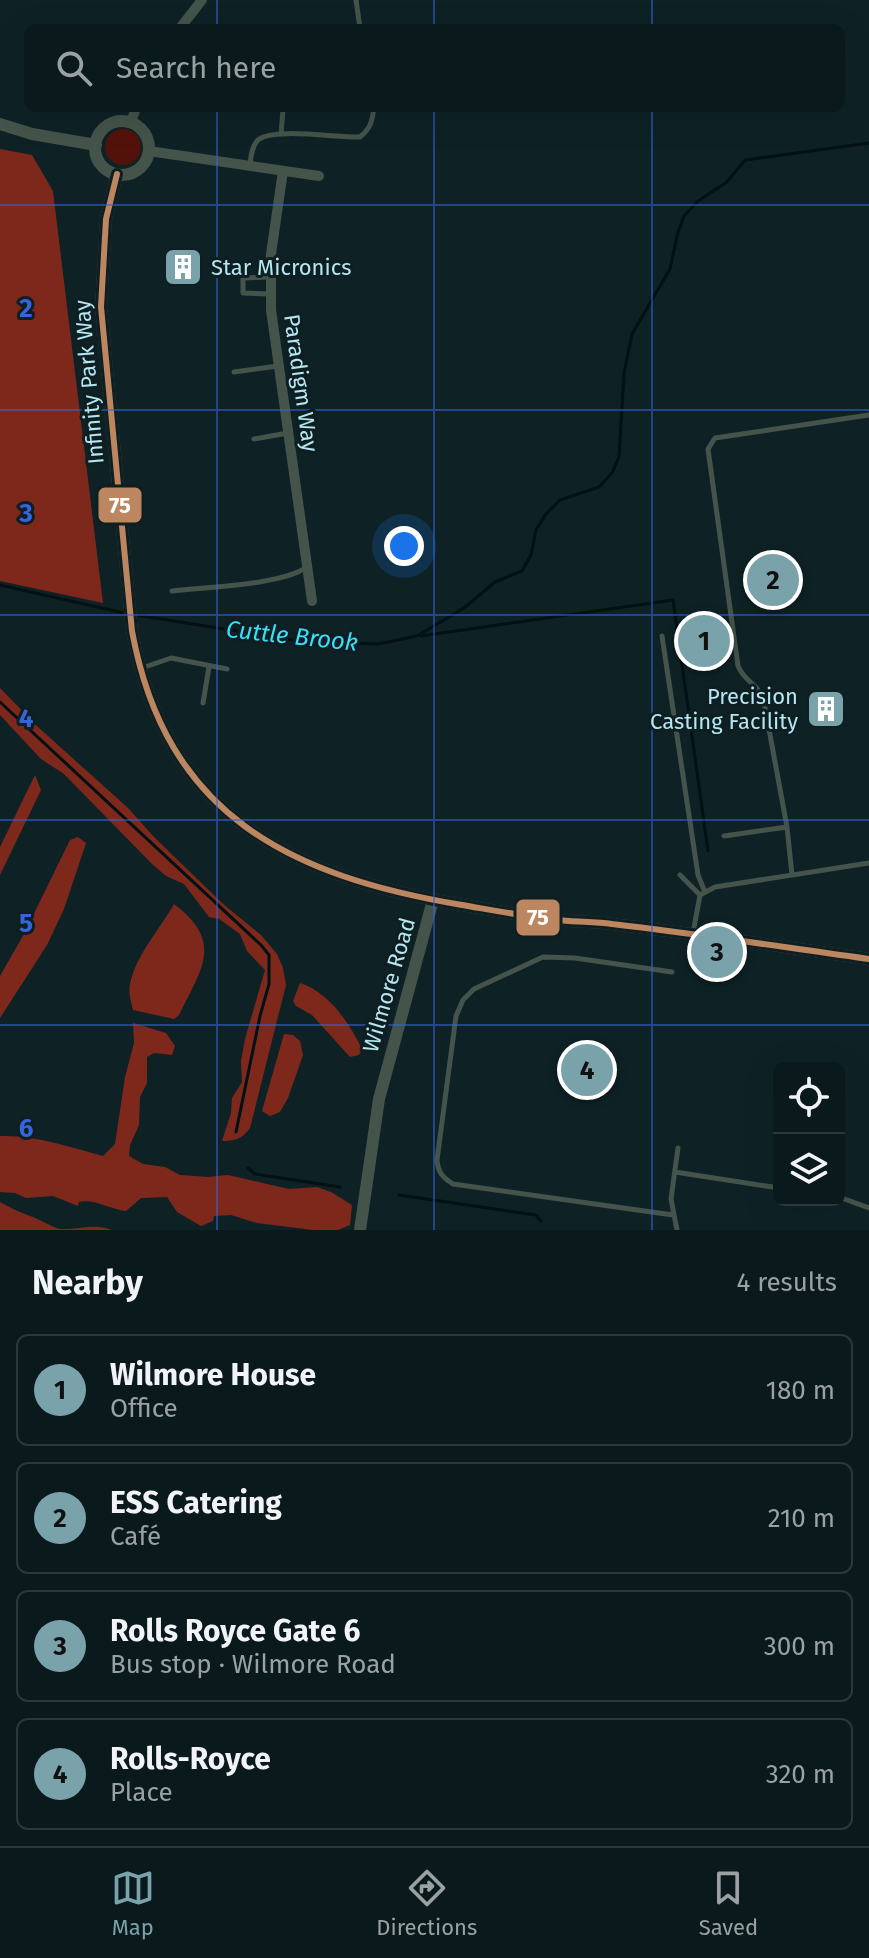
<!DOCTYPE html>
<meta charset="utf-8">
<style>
body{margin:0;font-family:"Fira Sans",sans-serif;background:#182729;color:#f1f3f6}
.controls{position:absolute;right:24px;bottom:24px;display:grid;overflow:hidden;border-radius:12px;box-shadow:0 8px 32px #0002}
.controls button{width:72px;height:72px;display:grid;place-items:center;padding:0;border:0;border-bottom:2px solid #2a383b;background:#0a1a1c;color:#f1f3f6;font:40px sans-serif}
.you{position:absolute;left:404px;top:546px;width:28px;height:28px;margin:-20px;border:6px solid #fff;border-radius:50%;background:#1a73e8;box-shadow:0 0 0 12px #1a73e833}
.badge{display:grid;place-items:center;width:52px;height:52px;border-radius:50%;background:#7aa2aa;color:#111;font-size:26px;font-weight:700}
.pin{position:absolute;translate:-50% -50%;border:4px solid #fff;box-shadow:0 2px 8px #0006}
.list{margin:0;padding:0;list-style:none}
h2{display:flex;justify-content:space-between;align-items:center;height:104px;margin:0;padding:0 32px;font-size:34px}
h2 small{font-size:26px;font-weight:400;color:#99a1a3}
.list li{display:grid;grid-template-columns:52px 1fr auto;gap:24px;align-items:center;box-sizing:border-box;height:112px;margin:0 16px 16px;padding:0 16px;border:2px solid #2a383b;border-radius:12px}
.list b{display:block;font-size:30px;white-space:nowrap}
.list p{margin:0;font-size:26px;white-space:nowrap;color:#99a1a3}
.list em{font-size:26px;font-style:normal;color:#99a1a3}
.icon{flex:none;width:44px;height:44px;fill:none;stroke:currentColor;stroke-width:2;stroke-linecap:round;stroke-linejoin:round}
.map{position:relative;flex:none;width:869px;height:1230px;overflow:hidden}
.search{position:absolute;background:#0a1a1c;box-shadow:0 8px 32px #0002;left:24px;right:24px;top:24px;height:88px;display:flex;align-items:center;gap:20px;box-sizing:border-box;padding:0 28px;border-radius:12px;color:#99a1a3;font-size:30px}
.sheet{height:616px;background:#0a1a1c}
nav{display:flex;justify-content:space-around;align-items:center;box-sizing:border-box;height:112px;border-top:2px solid #2a383b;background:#0a1a1c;font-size:22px;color:#99a1a3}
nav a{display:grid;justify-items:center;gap:4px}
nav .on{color:#7aa2aa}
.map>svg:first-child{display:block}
.green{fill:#531209}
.forest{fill:#7e281c}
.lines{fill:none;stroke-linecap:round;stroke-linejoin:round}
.stream{stroke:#011114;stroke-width:3}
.service{stroke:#45544b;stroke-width:5}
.minor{stroke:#45544b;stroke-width:10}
.tertiary{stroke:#45544b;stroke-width:12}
.bus-1-casing{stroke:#0f1e21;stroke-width:12}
.bus-1{stroke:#bb8660;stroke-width:6}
.grid{fill:none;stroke:#3465dc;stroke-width:2;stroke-opacity:0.55}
.labels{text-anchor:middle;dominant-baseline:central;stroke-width:6;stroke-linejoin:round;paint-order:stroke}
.poi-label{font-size:22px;fill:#b4e7f1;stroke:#0f1e21;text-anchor:start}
.street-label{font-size:22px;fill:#b4e7f1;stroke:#0f1e21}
.water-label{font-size:24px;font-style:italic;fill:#37e0fb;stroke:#0f1e21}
.grid-label{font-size:26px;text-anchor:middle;font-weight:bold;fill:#3465dc;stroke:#0f1e21;stroke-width:6;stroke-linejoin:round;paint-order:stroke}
.line-badge{stroke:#0f1e21;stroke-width:3}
.badge-label{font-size:22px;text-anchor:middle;font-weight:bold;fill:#fff}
</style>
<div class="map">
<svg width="869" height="1230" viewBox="0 0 869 1230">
<rect width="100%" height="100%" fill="#0e2226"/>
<path class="green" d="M105 147a18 18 0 1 1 36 0a18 18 0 1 1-36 0Z"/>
<path class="forest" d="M0,149L32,155L53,191L103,603L0,581Z
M0,688L38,727L128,808L154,837L222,903L261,935L277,954L283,968L286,985L250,1128C242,1139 235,1141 222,1141L231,1113L232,1098L242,1082L241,1061L245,1039L265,970L247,951L240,934L219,919L209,917L184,884L166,876L152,864L64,774L41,759L0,715Z
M35,775L41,790L0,875V847Z
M78,837L86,843L64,909L47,945L0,1018V976L24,934L70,840Z
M174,904C224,942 202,968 179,1015L174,1019L133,1010C131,1001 128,993 130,984C136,955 160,929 174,904Z
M300,983C330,993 349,1023 362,1049L359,1055L350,1057L312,1015L296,1006L293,1001Z
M133,1023L166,1033L175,1046L172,1055L154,1053L147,1057V1083L140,1097L139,1125L130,1145L129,1156L143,1164L165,1167L180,1175L208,1177L228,1175L289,1189L317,1187L331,1192L352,1205L350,1225L338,1230H313L257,1223L231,1215L214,1216L213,1221L201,1226L177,1212L167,1197L141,1198L126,1211C110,1209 93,1198 79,1202L78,1206L53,1196L26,1198L15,1193L0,1192V1136C35,1135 70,1147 103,1156L115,1144L125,1077L134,1043Z
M284,1034L293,1035L300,1041L303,1055L288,1098L280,1112L270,1116L262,1111Z
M0,1202C13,1209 17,1211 30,1216C40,1219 49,1226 60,1229C79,1230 94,1223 112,1230H0Z"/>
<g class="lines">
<path class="stream" d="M0,585L128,614
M136,615L307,642L378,644L417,636L464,608L495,582L522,571L531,555L536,530L546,514L560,500L599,487L612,473L619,457L624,373L632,334L670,269L678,232L684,216L698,201L727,182L745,160L869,143
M421,636L673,600L708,851
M0,702L261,945L269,955V984L260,1016L236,1132
M248,1168L255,1174L340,1187
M399,1195L536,1215L541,1221"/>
<path class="service" d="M356,0L360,28
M281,134L283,110
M250,164C251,156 252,146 258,140C272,127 339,138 360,137C371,128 372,121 374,108
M269,277L243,278V293L270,294
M234,372L278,366
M254,439L288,433
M172,591C206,587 282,585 307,567
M662,636L698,875L705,892
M142,668L171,658L227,669
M203,703L209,667
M724,836L787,827
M680,875L700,895L693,933
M792,875L787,827L764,702C758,682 746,684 738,666L708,449L715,438L869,415
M700,895L715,887L869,863
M672,972L575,958L543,957L474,989L463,1000L456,1016L437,1160C438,1172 442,1177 453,1184L673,1215
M675,1172L779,1188
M839,1197L869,1208
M677,1230L671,1199L678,1148"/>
<path class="minor" d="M180,28L202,0
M131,122L136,108
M149,151L319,176
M283,171L271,254V310L312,601"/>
<path class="tertiary" d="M95 148a27 27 0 1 1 54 0a27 27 0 1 1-54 0Z
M0,124L32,134L96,145
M117,174L106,219L101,307L132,631C166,816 290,876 462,905C497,911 533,918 569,921C583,922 598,922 612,924C698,934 783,947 869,959
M360,1230L379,1099L433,900"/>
<defs>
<path id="bus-1" d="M117,174L106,219L101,307L132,631C166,816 290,876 462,905C497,911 533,918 569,921C583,922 598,922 612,924C698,934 783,947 869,959"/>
</defs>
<use href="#bus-1" class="bus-1-casing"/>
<use href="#bus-1" class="bus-1"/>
</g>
<path class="grid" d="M217,0V28M434,0V28M652,0V28M217,108V1230M434,108V1230M652,108V1230M0,205H869M0,410H869M0,615H869M0,820H869M0,1025H869"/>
<defs>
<symbol id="building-square" viewBox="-11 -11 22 22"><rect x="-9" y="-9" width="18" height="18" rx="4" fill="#7aa2aa" stroke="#0f1e21"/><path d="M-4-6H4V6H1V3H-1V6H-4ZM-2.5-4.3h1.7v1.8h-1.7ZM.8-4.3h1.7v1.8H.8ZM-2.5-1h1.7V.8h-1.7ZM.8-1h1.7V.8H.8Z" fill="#fff"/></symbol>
</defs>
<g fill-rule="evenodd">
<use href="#building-square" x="161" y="245" width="44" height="44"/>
<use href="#building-square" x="804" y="687" width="44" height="44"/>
</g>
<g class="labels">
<g class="poi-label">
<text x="211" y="267">Star Micronics</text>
<text x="798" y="696" text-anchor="end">Precision<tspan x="798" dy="25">Casting Facility</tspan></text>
</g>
<g class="street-label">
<text transform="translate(89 382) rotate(-95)">Infinity Park Way</text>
<text transform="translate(301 383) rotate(82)">Paradigm Way</text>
<text transform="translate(389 985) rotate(-74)">Wilmore Road</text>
</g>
<g class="water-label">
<text transform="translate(292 636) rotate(6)">Cuttle Brook</text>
</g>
</g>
<g class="grid-label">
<text x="26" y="317">2</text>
<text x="26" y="522">3</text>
<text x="26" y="727">4</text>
<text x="26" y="932">5</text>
<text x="26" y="1137">6</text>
</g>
<g class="line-badge">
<rect x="97" y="486" width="46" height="38" rx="8" fill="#bb8660"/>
<rect x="515" y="898" width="46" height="39" rx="8" fill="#bb8660"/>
</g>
<g class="badge-label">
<text x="120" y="513">75</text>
<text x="538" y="925">75</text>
</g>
</svg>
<div class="controls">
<button><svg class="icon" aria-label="locate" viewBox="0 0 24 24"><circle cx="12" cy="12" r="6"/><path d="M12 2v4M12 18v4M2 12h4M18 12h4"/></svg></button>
<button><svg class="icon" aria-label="layers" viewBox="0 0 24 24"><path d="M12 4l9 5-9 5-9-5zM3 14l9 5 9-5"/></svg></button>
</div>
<div class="you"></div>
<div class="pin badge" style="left:704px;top:641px">1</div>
<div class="pin badge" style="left:773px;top:580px">2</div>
<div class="pin badge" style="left:717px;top:952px">3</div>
<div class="pin badge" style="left:587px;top:1070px">4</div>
<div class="search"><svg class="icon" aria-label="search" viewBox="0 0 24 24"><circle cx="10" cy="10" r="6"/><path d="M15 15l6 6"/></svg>Search here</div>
</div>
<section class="sheet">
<h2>Nearby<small>4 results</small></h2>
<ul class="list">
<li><span class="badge">1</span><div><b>Wilmore House</b><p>Office</p></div><em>180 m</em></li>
<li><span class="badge">2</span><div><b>ESS Catering</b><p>Café</p></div><em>210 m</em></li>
<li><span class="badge">3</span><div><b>Rolls Royce Gate 6</b><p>Bus stop · Wilmore Road</p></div><em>300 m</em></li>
<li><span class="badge">4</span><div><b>Rolls-Royce</b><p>Place</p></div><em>320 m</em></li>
</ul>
</section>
<nav>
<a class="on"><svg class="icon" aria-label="map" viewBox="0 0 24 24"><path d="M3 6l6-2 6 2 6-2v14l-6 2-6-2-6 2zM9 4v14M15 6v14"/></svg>Map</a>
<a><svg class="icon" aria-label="directions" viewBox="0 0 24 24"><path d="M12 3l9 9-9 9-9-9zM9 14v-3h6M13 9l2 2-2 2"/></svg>Directions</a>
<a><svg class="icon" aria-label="saved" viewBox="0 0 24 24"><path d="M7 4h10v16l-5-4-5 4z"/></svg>Saved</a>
</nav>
